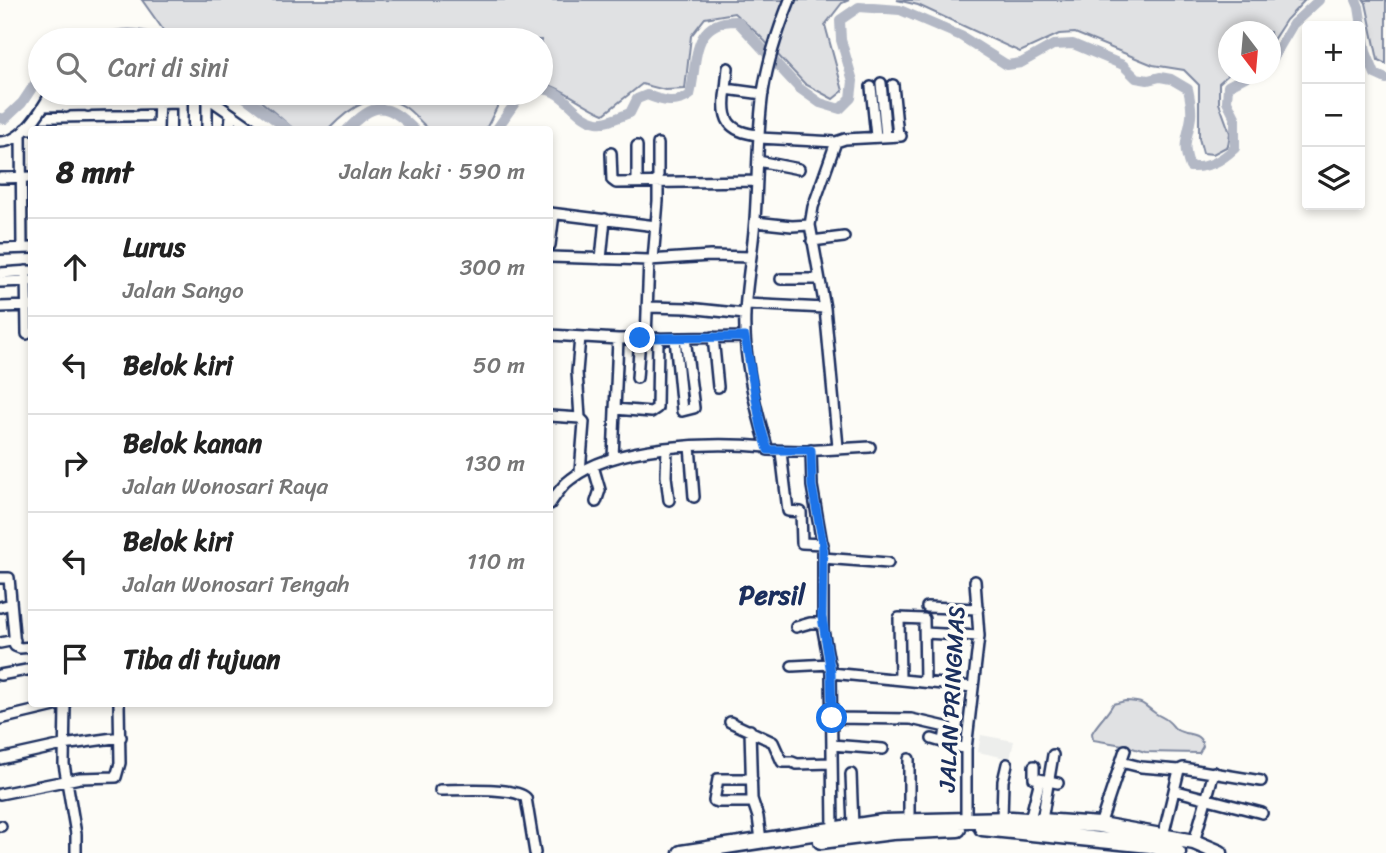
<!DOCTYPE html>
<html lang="id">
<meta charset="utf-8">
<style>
body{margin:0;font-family:Sriracha,sans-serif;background:#f6f6f6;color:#222}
.controls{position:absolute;right:21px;top:21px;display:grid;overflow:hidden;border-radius:7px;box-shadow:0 4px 10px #0003}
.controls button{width:63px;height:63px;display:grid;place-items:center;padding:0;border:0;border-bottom:2px solid #e0e0e0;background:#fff;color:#222;font:35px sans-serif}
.compass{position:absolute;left:1218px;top:21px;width:63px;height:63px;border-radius:50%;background:#fff;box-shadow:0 4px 10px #0003;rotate:164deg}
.stop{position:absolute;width:21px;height:21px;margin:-16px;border:5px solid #1a73e8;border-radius:50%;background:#fff}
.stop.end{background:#1a73e8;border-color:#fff;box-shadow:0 2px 7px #0008}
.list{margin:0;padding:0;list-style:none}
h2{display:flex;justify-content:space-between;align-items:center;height:91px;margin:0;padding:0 28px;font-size:30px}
h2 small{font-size:23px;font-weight:400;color:#767676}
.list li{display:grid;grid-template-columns:46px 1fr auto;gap:21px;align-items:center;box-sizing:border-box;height:98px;padding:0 28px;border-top:2px solid #e0e0e0}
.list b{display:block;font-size:26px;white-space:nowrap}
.list p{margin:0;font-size:23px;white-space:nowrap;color:#767676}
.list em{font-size:23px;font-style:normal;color:#767676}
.icon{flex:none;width:38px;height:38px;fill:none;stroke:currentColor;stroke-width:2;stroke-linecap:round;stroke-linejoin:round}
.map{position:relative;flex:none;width:1386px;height:853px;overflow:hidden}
.search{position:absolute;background:#fff;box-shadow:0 4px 10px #0003;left:28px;top:28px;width:525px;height:77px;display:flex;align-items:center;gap:18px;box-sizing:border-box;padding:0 24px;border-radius:38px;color:#767676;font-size:26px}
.panel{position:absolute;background:#fff;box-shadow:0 4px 10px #0003;left:28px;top:126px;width:525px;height:581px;border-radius:7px}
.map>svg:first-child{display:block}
.built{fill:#edeeec}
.green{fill:#e0e1e3;stroke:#7e88a0;stroke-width:2}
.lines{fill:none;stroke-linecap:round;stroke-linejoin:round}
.river{stroke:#b3b8c5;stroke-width:10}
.minor-casing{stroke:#1b2f5e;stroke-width:14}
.highway-casing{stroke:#1b2f5e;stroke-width:19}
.minor{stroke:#fdfcf7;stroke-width:9}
.highway{stroke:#fdfcf7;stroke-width:14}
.route{stroke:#1a73e8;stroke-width:9}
.labels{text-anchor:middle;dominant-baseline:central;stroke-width:7;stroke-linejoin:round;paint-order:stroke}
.street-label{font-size:23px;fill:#1b2f5e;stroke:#fdfcf7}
.quarter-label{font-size:26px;font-weight:bold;fill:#1b2f5e;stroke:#fdfcf7}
</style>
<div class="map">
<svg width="1386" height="853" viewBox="0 0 1386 853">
<rect width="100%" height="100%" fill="#fdfcf7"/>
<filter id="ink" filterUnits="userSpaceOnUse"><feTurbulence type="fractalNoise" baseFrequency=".0143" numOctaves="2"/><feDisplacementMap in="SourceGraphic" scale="14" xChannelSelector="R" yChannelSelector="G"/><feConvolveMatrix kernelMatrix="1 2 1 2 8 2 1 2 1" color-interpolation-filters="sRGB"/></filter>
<g filter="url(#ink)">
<path class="built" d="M981,735L1014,741L1010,759L978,752Z"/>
<path class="green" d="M142,0H849L842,3L825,25L843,91L833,99L805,84L759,35L734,13L705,18L691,36L685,89L665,90L642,84L604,114C582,105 564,88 541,82V40H183L164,31Z
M897,0H1305L1286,20L1271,43L1270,32H1228L1229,74L1219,83V103L1230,133L1228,146L1213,154L1203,153L1199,138V85L1184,70L1153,65L1075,33L1059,34L1020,52L918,5Z
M1364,0H1386V64L1378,60L1366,3Z
M251,93H509L500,101L486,129H429C421,123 414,113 405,107C376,88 349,108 329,129L295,130Z
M1125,701C1145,702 1141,703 1155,713C1160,717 1165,717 1169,722C1172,724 1173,728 1177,730C1187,736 1200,731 1203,746L1199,753L1145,752L1123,745L1093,740L1092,733C1098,722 1107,715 1113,704Z"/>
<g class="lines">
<path class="river" d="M1356,0L1359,7L1366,52L1375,74L1386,79
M98,40C120,31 138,31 160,40
M1270,63L1293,24L1319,0
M541,89C566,90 574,118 597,122C607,124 620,116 630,113L637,99L647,95C662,101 676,105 690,95C698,63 690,20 737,21L799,88L820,103L840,109L851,98L853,81L841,40L840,20L859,7L900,10L961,36L1007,65L1021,63L1053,45L1073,44L1123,65L1136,78L1148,80L1160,77L1171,79L1188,89C1190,98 1192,109 1191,117C1188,139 1181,143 1190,167C1209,168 1221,161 1235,148V117L1227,101L1228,86L1251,74
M239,93L289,130
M0,118L5,119L22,103L40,76
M347,130C374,101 387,102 415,130
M496,130L522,93"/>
<defs>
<path id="minor" d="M790,0C778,30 768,60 763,92C757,134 758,177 755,219C753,251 746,283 745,314C743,359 755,408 768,450L803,451L870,447
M881,83L886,136
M893,85L898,136
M871,87L876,136
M726,89L728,68
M65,93L66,107
M135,93V105
M182,93V130
M201,93L254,130
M44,106L181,103
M88,106V93
M25,129L158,127
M158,130L159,93
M207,130V98
M230,130L231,114
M21,134L22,248
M759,135C728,132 721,120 726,89L763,94
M759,138L836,142
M0,142C23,142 41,111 51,93
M611,153L612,180L616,183L757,181
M758,161L799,169
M0,178L32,177
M637,182V146
M550,213L656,226
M755,222L792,226L810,225
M812,241L844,237
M550,245L554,214
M0,249L32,248
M550,257L649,260L710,256L751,257
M601,259L605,219
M653,260L658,201V144
M26,271L27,334
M0,273L30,271
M781,279H819
M0,282L30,281
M746,304L825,308
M0,307L30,306
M647,307L688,308L745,314
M550,335L618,339L745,337
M713,337L718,387
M646,338L649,260
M675,338L682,411L694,408L685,338
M637,378L640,338
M615,409L651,412L657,408L658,338
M550,416L580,418
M690,446L694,497
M838,447L825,308L810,225L813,207L836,142L845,139L901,136
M667,448L666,476L669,500
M811,450L812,486L823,549V630L831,673L833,830
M781,452L788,511L801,512L802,543L823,544
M613,458L618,339
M593,466L600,490L596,502
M580,472L584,422L580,418L577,372L580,337
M550,504C556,495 562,485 571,479C615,444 712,442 767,447
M823,558L888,563
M0,578H9L15,646L20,648L32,647
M0,607L11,604
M927,607L978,609
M796,627L810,623H823
M925,633L979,636
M0,643L15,640
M792,666L830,664
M831,673L973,687
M0,675L32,669
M900,679L899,618L924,619L925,682
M65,704L64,764L76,834V853
M832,718L911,719L946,727L944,743
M0,719L63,704
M730,722L773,742L782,762H792L797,764L831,763
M750,730L752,799L758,817L761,840
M932,739L966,749
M832,745L883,749
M0,759L63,745L121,737
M1121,762L1141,767L1179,770L1183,768L1261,781
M1034,766V778L1058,783
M851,774L853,826
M440,790C458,790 514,786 526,798L535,853
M1177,791L1262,813
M0,794L80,778L116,777L120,763L119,704
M714,801L718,779H752
M718,802H753
M1002,819L1003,781L1007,764
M1030,819L1040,780
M966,820V749L979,636L975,581
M1042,820L1053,755
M909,821V759
M1100,825L1125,750
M0,826H1
M1163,836L1179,770
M1194,842L1214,772"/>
<path id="highway" d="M982,828L1150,845L1178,853
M821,841L892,832L958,829
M681,853L883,822L1012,819L1100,825L1194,842L1220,853"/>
</defs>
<use href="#minor" class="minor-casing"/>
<use href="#highway" class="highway-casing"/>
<use href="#minor" class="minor"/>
<use href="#highway" class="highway"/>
</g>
</g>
<g class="lines" filter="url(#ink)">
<path class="route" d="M640,338L745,337L761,427L768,450H811L812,486L823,544L822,617L831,673L832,718"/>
</g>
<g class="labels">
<g class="street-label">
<text transform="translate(952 699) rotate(-87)">JALAN PRINGMAS</text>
</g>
<g class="quarter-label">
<text x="772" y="595">Persil</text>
</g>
</g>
</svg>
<div class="controls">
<button>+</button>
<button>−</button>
<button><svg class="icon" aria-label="layers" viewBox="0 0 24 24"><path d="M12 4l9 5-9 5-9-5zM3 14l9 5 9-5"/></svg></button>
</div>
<svg class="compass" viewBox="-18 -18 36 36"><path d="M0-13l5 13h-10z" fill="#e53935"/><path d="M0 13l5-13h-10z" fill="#767676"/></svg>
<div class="stop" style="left:832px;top:718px"></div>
<div class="stop end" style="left:640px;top:338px"></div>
<div class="search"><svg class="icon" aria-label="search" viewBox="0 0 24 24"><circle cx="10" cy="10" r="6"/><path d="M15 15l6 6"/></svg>Cari di sini</div>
<section class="panel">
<h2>8 mnt<small>Jalan kaki · 590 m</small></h2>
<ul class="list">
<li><svg class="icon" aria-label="ahead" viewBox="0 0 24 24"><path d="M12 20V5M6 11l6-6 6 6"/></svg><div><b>Lurus</b><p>Jalan Sango</p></div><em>300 m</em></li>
<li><svg class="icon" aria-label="left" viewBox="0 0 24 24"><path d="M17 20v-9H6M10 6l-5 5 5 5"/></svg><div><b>Belok kiri</b></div><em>50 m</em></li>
<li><svg class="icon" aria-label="right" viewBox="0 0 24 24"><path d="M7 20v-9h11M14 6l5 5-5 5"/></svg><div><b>Belok kanan</b><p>Jalan Wonosari Raya</p></div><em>130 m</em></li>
<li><svg class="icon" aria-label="left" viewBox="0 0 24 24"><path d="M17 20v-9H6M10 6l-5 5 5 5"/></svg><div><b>Belok kiri</b><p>Jalan Wonosari Tengah</p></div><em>110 m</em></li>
<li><svg class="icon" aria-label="arrive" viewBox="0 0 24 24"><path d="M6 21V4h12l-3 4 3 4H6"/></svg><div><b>Tiba di tujuan</b></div></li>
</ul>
</section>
</div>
